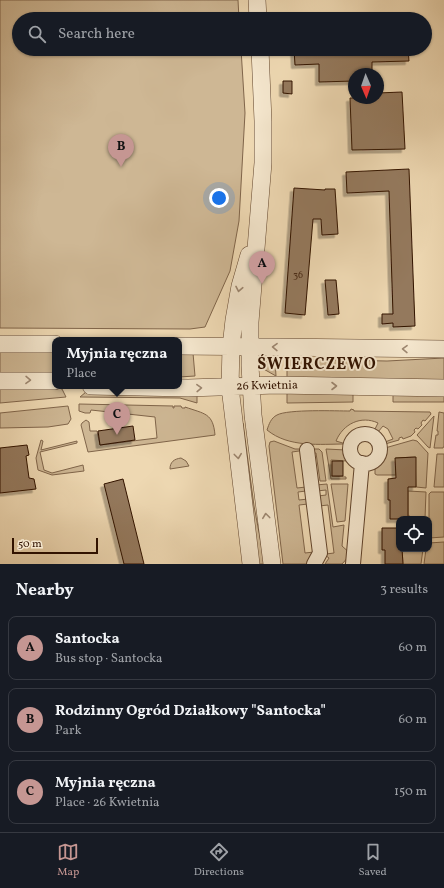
<!DOCTYPE html>
<meta charset="utf-8">
<style>
body{margin:0;font-family:Vollkorn,serif;background:#20242c;color:#f1f3f6}
.controls{position:absolute;right:12px;bottom:12px;display:grid;overflow:hidden;border-radius:8px;box-shadow:0 1px 3px #0004}
.controls button{width:36px;height:36px;display:grid;place-items:center;padding:0;border:0;border-bottom:1px solid #363941;background:#171b24;color:#f1f3f6;font:20px sans-serif}
.compass{position:absolute;left:348px;top:68px;width:36px;height:36px;border-radius:50%;background:#171b24;box-shadow:0 1px 3px #0004;rotate:178deg}
.scale{position:absolute;left:12px;bottom:10px;width:86px;box-sizing:border-box;padding-left:4px;border:2px solid #321300;border-top:0;font-size:11px;line-height:14px;white-space:nowrap;color:#321300;-webkit-text-stroke:3px #f4e6cd;paint-order:stroke}
.you{position:absolute;left:219px;top:198px;width:14px;height:14px;margin:-10px;border:3px solid #fff;border-radius:50%;background:#1a73e8;box-shadow:0 0 0 6px #1a73e833}
.badge{display:grid;place-items:center;width:26px;height:26px;border-radius:50%;background:#c59692;color:#111;font-size:13px;font-weight:700}
.pin{position:absolute;translate:-50% -33px;filter:drop-shadow(0 1px 2px #0008)}
.pin::after{content:'';position:absolute;top:21px;width:14px;height:12px;background:inherit;clip-path:polygon(0 0,100% 0,50% 100%)}
.popup{position:absolute;left:52px;top:337px;width:130px;height:52px;box-sizing:border-box;display:grid;place-content:center;border-radius:8px;background:#171b24;filter:drop-shadow(0 1px 3px #0005);font-size:13px;white-space:nowrap;color:#9ea1a6}
.popup b{font-size:15px;color:#f1f3f6}
.popup::after{content:'';position:absolute;left:50%;top:100%;margin-left:-8px;border:8px solid transparent;border-top-color:#171b24}
.list{margin:0;padding:0;list-style:none}
h2{display:flex;justify-content:space-between;align-items:center;height:52px;margin:0;padding:0 16px;font-size:17px}
h2 small{font-size:13px;font-weight:400;color:#9ea1a6}
.list li{display:grid;grid-template-columns:26px 1fr auto;gap:12px;align-items:center;box-sizing:border-box;height:64px;margin:0 8px 8px;padding:0 8px;border:1px solid #363941;border-radius:8px}
.list b{display:block;font-size:15px;white-space:nowrap}
.list p{margin:0;font-size:13px;white-space:nowrap;color:#9ea1a6}
.list em{font-size:13px;font-style:normal;color:#9ea1a6}
.icon{flex:none;width:22px;height:22px;fill:none;stroke:currentColor;stroke-width:2;stroke-linecap:round;stroke-linejoin:round}
.map{position:relative;flex:none;width:444px;height:564px;overflow:hidden}
.search{position:absolute;background:#171b24;box-shadow:0 1px 3px #0004;left:12px;right:12px;top:12px;height:44px;display:flex;align-items:center;gap:10px;box-sizing:border-box;padding:0 14px;border-radius:22px;color:#9ea1a6;font-size:15px}
.sheet{height:268px;background:#171b24}
nav{display:flex;justify-content:space-around;align-items:center;box-sizing:border-box;height:56px;border-top:1px solid #363941;background:#171b24;font-size:11px;color:#9ea1a6}
nav a{display:grid;justify-items:center;gap:2px}
nav .on{color:#c59692}
.map>svg:first-child{display:block}
.green{fill:#ceb794;stroke:#80654a}
.building{fill:#94795d;stroke:#321300;filter:url(#shadow)}
.lines{fill:none;stroke-linecap:round;stroke-linejoin:round}
.minor-casing{stroke:#61442c;stroke-width:16}
.tertiary-casing{stroke:#61442c;stroke-width:18}
.minor{stroke:#f4e6cd;stroke-width:14}
.tertiary{stroke:#f4e6cd;stroke-width:17}
.oneway{stroke:#9d8771}
.labels{text-anchor:middle;dominant-baseline:central;stroke-width:4;stroke-linejoin:round;paint-order:stroke}
.number-label{font-size:10px;fill:#4a2c17}
.street-label{font-size:12px;fill:#321300;stroke:#f4e6cd}
.district-label{font-size:16px;font-weight:bold;letter-spacing:1px;fill:#321300;stroke:#f4e6cd}
</style>
<div class="map">
<svg width="444" height="564" viewBox="0 0 444 564">
<defs>
<filter id="shadow"><feDropShadow dx="-3.5" dy="3.5" stdDeviation="0" flood-color="#0004"/></filter>
</defs>
<rect width="100%" height="100%" fill="#eed8b2"/>
<filter id="stains"><feTurbulence type="fractalNoise" baseFrequency=".005" numOctaves="4"/><feColorMatrix values="0 0 0 0 .2 0 0 0 0 .09 0 0 0 0 .02 0 0 0 .5 -.17"/></filter>
<radialGradient id="worn" r=".72"><stop offset=".6" stop-color="#630" stop-opacity="0"/><stop offset="1" stop-color="#630" stop-opacity=".3"/></radialGradient>
<path class="green" d="M0,0H238L239,19H19V49H241L245,113L239,221L230,271L205,327L190,329L0,328Z
M0,351H55V375H0Z
M179,352L193,353L195,376L179,377Z
M444,358V381L287,379V359L387,361Z
M271,360H275L276,376L260,367L262,363Z
M0,387H56L62,389L66,397L0,403Z
M86,392L197,395V403L180,398L80,397Z
M287,393L353,394V402L287,403Z
M393,393L444,394V402H393Z
M79,404L173,406V408H174V406H181L182,408H185V407C205,414 213,413 215,435L88,452L81,425L82,423L86,420L89,422L90,431H97L100,445L157,438L155,417L91,410L90,413H85L79,411Z
M68,406L71,419L68,424L48,427L0,428V413Z
M351,409L354,410V411L430,412L431,414L425,421L423,420L421,423L422,425L418,429L416,428L414,430L415,432L411,436L403,439L402,437L399,438V440L385,444V442L393,439L388,429L383,426L378,432L374,431L378,423C361,415 343,424 336,441L346,444C320,444 289,448 267,430C269,424 271,418 277,415C288,409 337,411 350,411Z
M439,412L444,413V446L443,448H434L436,435H438V431H437Z
M434,416L430,448L428,447L417,435Z
M243,423L254,506L265,564H257L240,424Z
M41,440L43,441L41,450L77,441V443L40,452L44,470L52,473L83,465L84,471L52,475L38,470L36,458Z
M413,440L417,441L428,453L426,488L416,487L415,457L396,458V475H377L375,474V466C382,462 384,456 385,448Z
M274,441L295,449H301L299,451L292,452L297,488L306,487V491L298,492L299,500L308,499V504L299,505L305,553L314,552L307,564H283L269,446L270,442Z
M311,449H319L322,452L326,481H320L316,453H312Z
M326,449L346,450L348,461L331,460V476L346,477V479H331Z
M437,454H444V487H434Z
M181,458L186,461L189,466L170,469C170,462 174,459 181,458Z
M327,484L333,527L344,525L342,546L351,554L342,564H325L329,558L325,555L326,554L334,553L328,505L319,506L318,496L326,495V490L317,491L316,485Z
M331,484H348L345,521L337,522Z
M408,491L426,492L425,519H410V516H408Z
M431,492H444V537L429,538V494Z
M444,542V564H424L426,549H429V543Z
M402,549H423L421,564H403Z"/>
<path class="building" d="M294,49H408L409,61L372,62V74H354V81L319,82V64L295,65Z
M283,81H292V94L283,93Z
M402,92L405,149L352,150L350,98H378V93Z
M409,169L415,326L393,327V323L382,324V314H393L389,191L347,193L346,172Z
M294,188L325,190V189H335L338,234L322,235L321,219H313L305,315L285,313Z
M325,280H336L339,314L328,315Z
M133,426L135,440L100,445L98,431Z
M27,445L29,455L26,456L29,478L34,479L36,489L0,493V448Z
M416,457V487H408V519H390V500H388V479L396,478L395,458Z
M332,461H343V476H332Z
M123,479L144,564H124L104,484Z
M382,528H399V549H402L403,564H385V550H382Z"/>
<g class="lines">
<defs>
<path id="minor" d="M350 449a15 15 0 1 1 30 0a15 15 0 1 1-30 0Z
M307,450L320,553L314,564
M353,564L362,463"/>
<path id="tertiary" d="M257,0L258,19
M260,49L263,121V163L250,322V366L253,415L272,564
M249,255L240,286L234,320L231,347L230,387L251,564
M0,344H55
M179,346L444,349
M0,381H55
M91,386L188,388L277,385L444,388"/>
</defs>
<use href="#minor" class="minor-casing"/>
<use href="#tertiary" class="tertiary-casing"/>
<use href="#minor" class="minor"/>
<use href="#tertiary" class="tertiary"/>
</g>
<defs><path id="oneway-chevron" d="M-2-3.5L2.5 0L-2 3.5" fill="none" stroke-width="1.6" stroke-linecap="round" stroke-linejoin="round"/></defs>
<g class="oneway">
<use href="#oneway-chevron" transform="translate(239 289) rotate(101)"/>
<use href="#oneway-chevron" transform="translate(275 347) rotate(-179)"/>
<use href="#oneway-chevron" transform="translate(405 349) rotate(-179)"/>
<use href="#oneway-chevron" transform="translate(28 380) rotate(1)"/>
<use href="#oneway-chevron" transform="translate(334 386)"/>
<use href="#oneway-chevron" transform="translate(199 388) rotate(-2)"/>
<use href="#oneway-chevron" transform="translate(238 456) rotate(83)"/>
<use href="#oneway-chevron" transform="translate(266 516) rotate(-97)"/>
</g>
<g class="labels">
<g class="number-label">
<text x="298" y="275">36</text>
</g>
<g class="street-label">
<text transform="translate(267 386) rotate(-1)">26 Kwietnia</text>
</g>
<g class="district-label">
<text x="317" y="365">ŚWIERCZEWO</text>
</g>
</g>
<rect width="100%" height="100%" filter="url(#stains)"/>
<rect width="100%" height="100%" fill="url(#worn)"/>
</svg>
<div class="controls">
<button><svg class="icon" aria-label="locate" viewBox="0 0 24 24"><circle cx="12" cy="12" r="6"/><path d="M12 2v4M12 18v4M2 12h4M18 12h4"/></svg></button>
</div>
<svg class="compass" viewBox="-18 -18 36 36"><path d="M0-13l5 13h-10z" fill="#e53935"/><path d="M0 13l5-13h-10z" fill="#9ea1a6"/></svg>
<div class="scale">50 m</div>
<div class="you"></div>
<div class="pin badge" style="left:262px;top:284px">A</div>
<div class="pin badge" style="left:121px;top:167px">B</div>
<div class="pin badge" style="left:117px;top:435px">C</div>
<div class="popup"><b>Myjnia ręczna</b>Place</div>
<div class="search"><svg class="icon" aria-label="search" viewBox="0 0 24 24"><circle cx="10" cy="10" r="6"/><path d="M15 15l6 6"/></svg>Search here</div>
</div>
<section class="sheet">
<h2>Nearby<small>3 results</small></h2>
<ul class="list">
<li><span class="badge">A</span><div><b>Santocka</b><p>Bus stop · Santocka</p></div><em>60 m</em></li>
<li><span class="badge">B</span><div><b>Rodzinny Ogród Działkowy &quot;Santocka&quot;</b><p>Park</p></div><em>60 m</em></li>
<li><span class="badge">C</span><div><b>Myjnia ręczna</b><p>Place · 26 Kwietnia</p></div><em>150 m</em></li>
</ul>
</section>
<nav>
<a class="on"><svg class="icon" aria-label="map" viewBox="0 0 24 24"><path d="M3 6l6-2 6 2 6-2v14l-6 2-6-2-6 2zM9 4v14M15 6v14"/></svg>Map</a>
<a><svg class="icon" aria-label="directions" viewBox="0 0 24 24"><path d="M12 3l9 9-9 9-9-9zM9 14v-3h6M13 9l2 2-2 2"/></svg>Directions</a>
<a><svg class="icon" aria-label="saved" viewBox="0 0 24 24"><path d="M7 4h10v16l-5-4-5 4z"/></svg>Saved</a>
</nav>
